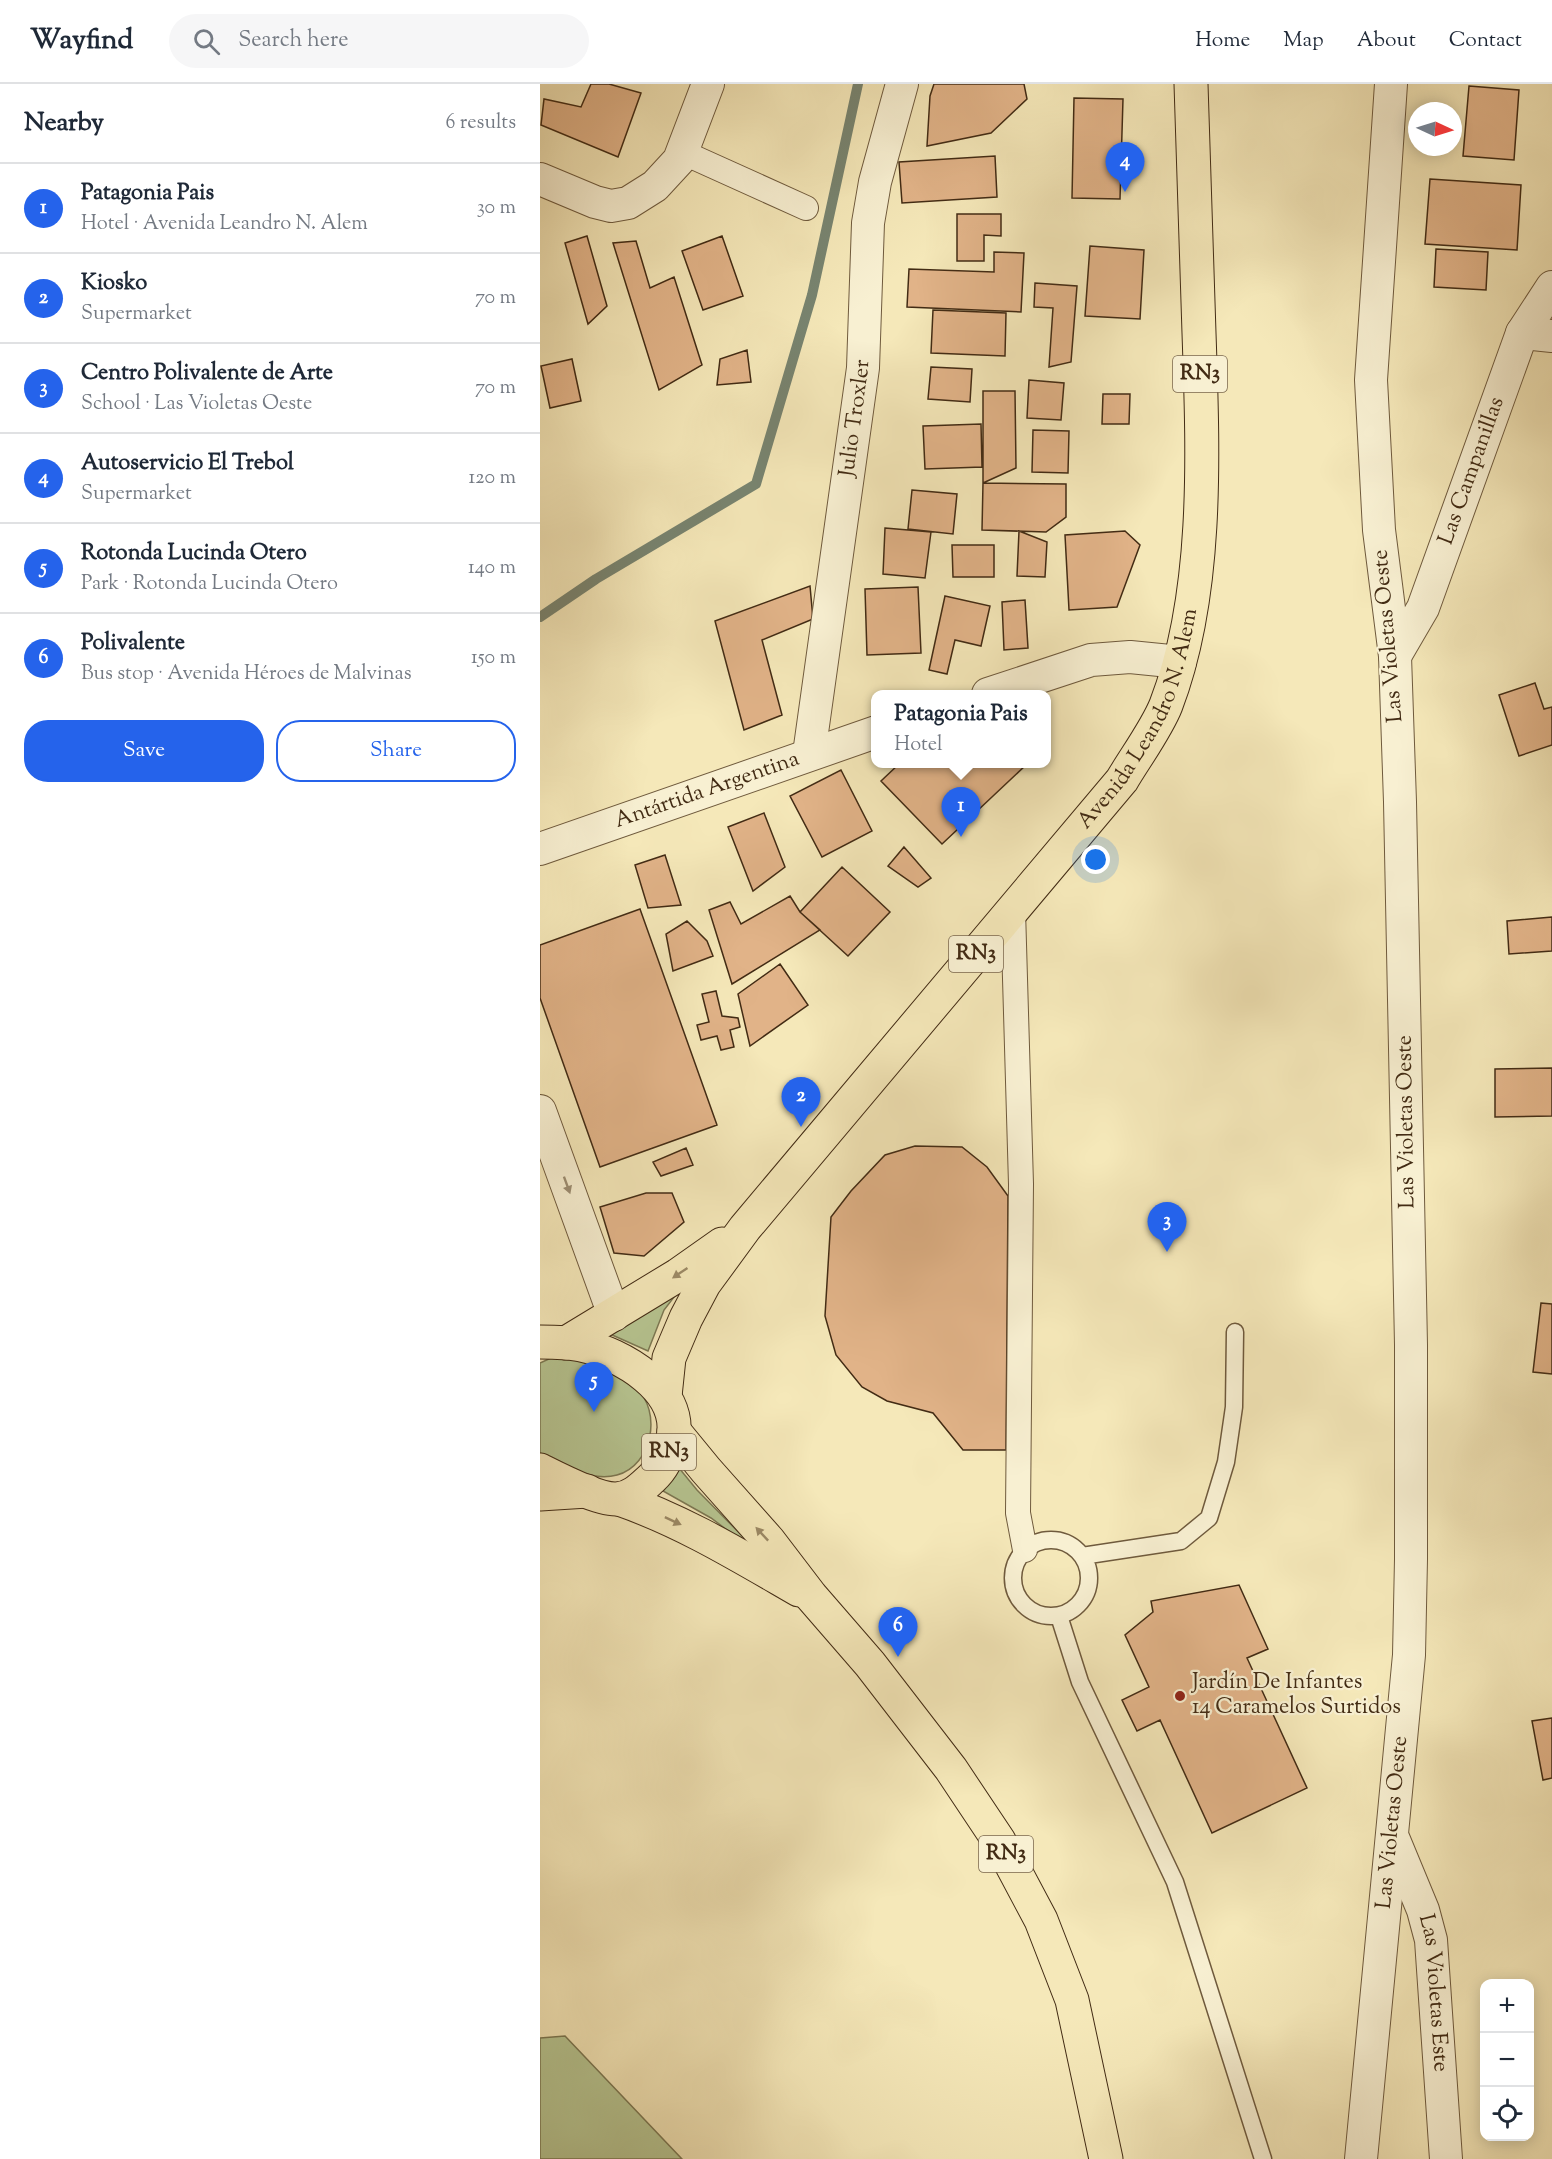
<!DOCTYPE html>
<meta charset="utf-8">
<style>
body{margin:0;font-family:"Sorts Mill Goudy",serif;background:#f6f6f7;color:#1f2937}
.controls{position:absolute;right:18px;bottom:18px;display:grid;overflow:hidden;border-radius:12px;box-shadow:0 3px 15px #0003}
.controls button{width:54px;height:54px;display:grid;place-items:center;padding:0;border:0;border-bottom:2px solid #e0e1e3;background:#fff;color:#1f2937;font:30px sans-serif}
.compass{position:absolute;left:868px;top:18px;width:54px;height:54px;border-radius:50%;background:#fff;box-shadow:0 3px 15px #0003;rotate:94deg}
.you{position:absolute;left:556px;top:776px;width:21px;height:21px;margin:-15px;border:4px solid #fff;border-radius:50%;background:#1a73e8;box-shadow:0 0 0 9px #1a73e833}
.badge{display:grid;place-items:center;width:39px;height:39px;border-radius:50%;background:#2563eb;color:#fff;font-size:20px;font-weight:700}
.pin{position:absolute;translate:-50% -50px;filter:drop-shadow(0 2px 3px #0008)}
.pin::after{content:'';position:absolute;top:32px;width:21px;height:18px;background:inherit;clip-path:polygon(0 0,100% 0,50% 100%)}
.popup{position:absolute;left:331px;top:606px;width:180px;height:78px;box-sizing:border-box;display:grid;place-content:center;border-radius:12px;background:#fff;filter:drop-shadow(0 2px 4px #0005);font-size:20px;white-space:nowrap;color:#747a83}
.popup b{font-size:22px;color:#1f2937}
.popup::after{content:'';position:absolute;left:50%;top:100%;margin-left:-12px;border:12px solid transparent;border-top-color:#fff}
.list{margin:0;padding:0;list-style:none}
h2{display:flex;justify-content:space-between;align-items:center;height:78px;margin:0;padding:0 24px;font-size:26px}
h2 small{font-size:20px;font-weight:400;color:#747a83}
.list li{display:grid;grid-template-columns:39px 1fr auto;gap:18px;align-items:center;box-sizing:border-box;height:90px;padding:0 24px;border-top:2px solid #e0e1e3}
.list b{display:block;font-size:22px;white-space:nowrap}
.list p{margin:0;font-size:20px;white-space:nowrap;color:#747a83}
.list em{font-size:20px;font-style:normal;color:#747a83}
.actions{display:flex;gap:12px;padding:18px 24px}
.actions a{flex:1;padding:14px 0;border:2px solid #2563eb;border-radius:24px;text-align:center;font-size:21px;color:#2563eb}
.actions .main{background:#2563eb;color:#fff}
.icon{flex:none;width:33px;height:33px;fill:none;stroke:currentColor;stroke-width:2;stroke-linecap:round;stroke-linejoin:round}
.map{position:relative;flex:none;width:1012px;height:2075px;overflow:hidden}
header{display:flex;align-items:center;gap:36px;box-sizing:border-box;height:84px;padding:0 30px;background:#fff;border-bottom:2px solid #e0e1e3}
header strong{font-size:28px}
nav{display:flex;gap:33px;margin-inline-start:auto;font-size:21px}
.search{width:420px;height:54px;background:#f6f6f7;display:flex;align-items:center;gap:15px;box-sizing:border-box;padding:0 21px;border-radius:33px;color:#747a83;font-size:22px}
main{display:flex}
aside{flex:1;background:#fff}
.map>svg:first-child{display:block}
.green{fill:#b7c692;stroke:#7c7853;stroke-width:1.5}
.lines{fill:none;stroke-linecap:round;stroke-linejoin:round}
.stream{stroke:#788470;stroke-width:10}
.building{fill:#e1b388;stroke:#422b14;stroke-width:1.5}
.service-casing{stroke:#6f5a3d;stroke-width:19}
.pedestrian-casing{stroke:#6f5a3d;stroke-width:26}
.minor-casing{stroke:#6f5a3d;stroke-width:34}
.primary-casing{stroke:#422b14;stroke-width:35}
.trunk-casing{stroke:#422b14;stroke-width:35}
.service{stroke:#f8f0d2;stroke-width:16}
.pedestrian{stroke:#f8f0d2;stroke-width:24}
.minor{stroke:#f8f0d2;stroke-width:32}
.primary{stroke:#f5e8b9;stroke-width:33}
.trunk{stroke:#f5e8b9;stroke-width:33}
.oneway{fill:#9d8e73}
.oneway2{fill:#9c8a66}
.poi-dot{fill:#8f2418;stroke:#f8f0d2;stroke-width:2}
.labels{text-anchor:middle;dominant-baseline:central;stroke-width:4.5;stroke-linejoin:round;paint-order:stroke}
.shield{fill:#f8f0d2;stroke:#79664d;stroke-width:1.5}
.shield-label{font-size:21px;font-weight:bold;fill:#422b14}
.street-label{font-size:22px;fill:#422b14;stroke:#f8f0d2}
.poi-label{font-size:22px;fill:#422b14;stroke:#f8f0d2;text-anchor:start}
</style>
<header>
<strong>Wayfind</strong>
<div class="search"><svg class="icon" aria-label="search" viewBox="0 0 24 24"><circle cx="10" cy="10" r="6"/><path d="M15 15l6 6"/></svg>Search here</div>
<nav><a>Home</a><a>Map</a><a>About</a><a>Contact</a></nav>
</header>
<main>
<aside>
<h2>Nearby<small>6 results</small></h2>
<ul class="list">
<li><span class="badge">1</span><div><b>Patagonia Pais</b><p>Hotel · Avenida Leandro N. Alem</p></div><em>30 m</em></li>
<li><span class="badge">2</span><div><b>Kiosko</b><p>Supermarket</p></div><em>70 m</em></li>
<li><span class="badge">3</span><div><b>Centro Polivalente de Arte</b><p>School · Las Violetas Oeste</p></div><em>70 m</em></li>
<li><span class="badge">4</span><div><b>Autoservicio El Trebol</b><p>Supermarket</p></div><em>120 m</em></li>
<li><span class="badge">5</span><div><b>Rotonda Lucinda Otero</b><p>Park · Rotonda Lucinda Otero</p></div><em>140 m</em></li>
<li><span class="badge">6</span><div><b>Polivalente</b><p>Bus stop · Avenida Héroes de Malvinas</p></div><em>150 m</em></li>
</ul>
<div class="actions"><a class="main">Save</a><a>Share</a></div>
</aside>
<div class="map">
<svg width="1012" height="2075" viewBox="0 0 1012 2075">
<rect width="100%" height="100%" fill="#f5e8b9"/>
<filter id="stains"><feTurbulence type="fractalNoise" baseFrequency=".00333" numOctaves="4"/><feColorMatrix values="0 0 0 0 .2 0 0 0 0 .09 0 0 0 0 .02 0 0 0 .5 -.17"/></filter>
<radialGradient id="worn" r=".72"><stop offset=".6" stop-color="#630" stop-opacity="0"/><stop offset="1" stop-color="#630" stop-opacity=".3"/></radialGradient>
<path class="green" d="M144,1200L124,1226L108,1267L70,1250Z
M25,1272C49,1279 76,1286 96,1304C122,1327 113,1381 77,1391C52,1398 21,1382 0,1369V1279L13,1273Z
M139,1384L157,1406L222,1472L171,1434L123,1407Z
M25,1952L142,2075H0V1954Z"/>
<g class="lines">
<path class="stream" d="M0,533L56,495L216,400L272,211L318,0"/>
</g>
<path class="building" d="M51,0H69L101,9L78,73L1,41L4,15L41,23Z
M394,0H484L487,15L451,49L387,62L390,12Z
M929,2L979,6L974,76L923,72Z
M534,14L583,15L580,115L532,114Z
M455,72L457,113L362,119L359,78Z
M890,95L981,101L977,166L885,160Z
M417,130H461V152L444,151V177H417Z
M47,152L67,222L48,240L25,159Z
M182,152L203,212L163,226L142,167Z
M96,157L110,204L134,193L162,281L119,306L73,159Z
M550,162L604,166L600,235L545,232Z
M896,165L948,168L946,206L894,203Z
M454,168L484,169L481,228L367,223L369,185L454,188Z
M495,199L537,202L531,278L509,283L513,224L494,223Z
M393,226L466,229L465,272L391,269Z
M207,266L211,298L177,301L180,275Z
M32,275L41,317L10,324L1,282Z
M391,283L432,285L430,318L388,315Z
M489,296L524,299L521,336L487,334Z
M443,307H475L476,384L443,399Z
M563,310H590L589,340H562Z
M441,340L442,383L385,385L383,342Z
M493,346L529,347L528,389L492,388Z
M443,399L526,400V433L506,448L442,446Z
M372,406L417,410L413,450L368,445Z
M345,444L391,448L385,494L343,490Z
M479,447L507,458L505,493L477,492Z
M585,447L600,461L577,523L529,526L525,451Z
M412,461H454V493H413Z
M270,502L273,535L222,556L242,631L204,646L175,537Z
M378,503L381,569L327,571L325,505Z
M405,512L450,522L441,562L415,556L407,590L389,586Z
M485,516L488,564L464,566L462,518Z
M995,599L1004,625L1012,623V661L979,672L959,611Z
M359,680H487L402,760L341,697Z
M301,686L332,747L282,773L250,712Z
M224,729L245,783L213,807L188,743Z
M364,763L391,794L378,803L348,782Z
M125,771L141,821L108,824L95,781Z
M302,783L350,828L308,872L260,828Z
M250,812L260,828L280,846L192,900L169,826L190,818L201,840Z
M100,825L177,1041L60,1083L0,914V861Z
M1012,833V867L969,870L967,837Z
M147,837L167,857L173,872L133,887L126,850Z
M240,880L268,921L210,962L198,910Z
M176,907L182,932L198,934L200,943L190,946L194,963L181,966L177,952L161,956L157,941L169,938L162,910Z
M1012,984V1032L955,1033V985Z
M375,1062L422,1063L447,1083L468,1112L466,1366H423L393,1329L347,1317L322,1303L296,1271L285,1232L291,1133L311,1107L345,1071Z
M146,1064L153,1081L121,1092L113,1078Z
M106,1109H132L144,1138L104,1172L74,1169L60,1123Z
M1001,1219L1012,1220V1290L993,1288Z
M699,1501L728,1565L707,1574L767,1704L672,1749L620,1636L597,1647L582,1616L609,1603L585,1551L613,1528L611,1517Z
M1012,1634V1694L1003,1696L992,1637Z"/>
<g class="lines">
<defs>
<path id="service" d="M473 1494a38 38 0 1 1 76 0a38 38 0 1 1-76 0Z
M542,1472L641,1457L669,1434L686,1378L694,1323L695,1248
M519,1532L540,1598L635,1798L723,2075"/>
<path id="pedestrian" d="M142,68L266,124
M473,826L481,1100L478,1429L485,1466"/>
<g id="minor">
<path d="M0,95L55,118L71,122L88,119L115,102L139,76L168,0"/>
<path d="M982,249L1012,252"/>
<path id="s1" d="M855,572L883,524L982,249L1012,203"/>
<path d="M448,610L551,576L590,573L640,578"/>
<path id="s2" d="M269,670L323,284L328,139L335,98L362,0"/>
<path id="s3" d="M0,765L336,648"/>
<path d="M0,1027L74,1231"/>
<path id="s4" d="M854,1756L883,1826L891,1856L906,2075"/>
<path id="s5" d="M821,2075L869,1571L871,1475V1261L860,718L855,572L839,446L831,296L851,0"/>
</g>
<path id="primary" d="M0,1410L47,1407"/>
<g id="trunk">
<path d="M0,1258C14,1258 28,1258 41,1261C81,1270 143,1305 133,1354C130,1368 123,1384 112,1394C102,1403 92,1414 77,1415C58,1416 18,1395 0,1386"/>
<path d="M26,1259L138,1191L182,1160"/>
<path id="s6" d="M125,1312L129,1274L146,1234L164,1200L205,1144L582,696C595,674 617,644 626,621C669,509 663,368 659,249C656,166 653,83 651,0"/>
<path d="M134,1347L166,1386L229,1457L271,1512L330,1580L411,1685L459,1757L501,1836L532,1916L566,2075"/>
<path d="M79,1415C143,1437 200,1472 259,1506"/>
</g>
</defs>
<use href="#service" class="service-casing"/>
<use href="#pedestrian" class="pedestrian-casing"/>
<use href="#minor" class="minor-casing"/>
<use href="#primary" class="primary-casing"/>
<use href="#trunk" class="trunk-casing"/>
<use href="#service" class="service"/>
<use href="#pedestrian" class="pedestrian"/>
<use href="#minor" class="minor"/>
<use href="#primary" class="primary"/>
<use href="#trunk" class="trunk"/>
</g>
<defs><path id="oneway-solid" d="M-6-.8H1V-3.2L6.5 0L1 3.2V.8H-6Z" transform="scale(1.5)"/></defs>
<use class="oneway" href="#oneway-solid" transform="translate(27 1101) rotate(70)"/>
<g class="oneway2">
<use href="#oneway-solid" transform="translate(140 1189) rotate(146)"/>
<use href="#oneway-solid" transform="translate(133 1437) rotate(25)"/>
<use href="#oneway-solid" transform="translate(222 1450) rotate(-133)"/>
</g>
<circle class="poi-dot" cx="640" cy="1612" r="6"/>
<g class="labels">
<g class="shield">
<rect x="633" y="272" width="54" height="36" rx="4.5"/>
<rect x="409" y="852" width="54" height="36" rx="4.5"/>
<rect x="102" y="1350" width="54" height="36" rx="4.5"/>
<rect x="439" y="1752" width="54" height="36" rx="4.5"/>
</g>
<g class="shield-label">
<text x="660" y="290">RN3</text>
<text x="436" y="870">RN3</text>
<text x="129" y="1368">RN3</text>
<text x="466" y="1770">RN3</text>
</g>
<g class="street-label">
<text stroke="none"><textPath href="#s2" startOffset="339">Julio Troxler</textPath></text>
<text stroke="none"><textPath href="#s1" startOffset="201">Las Campanillas</textPath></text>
<text transform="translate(849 552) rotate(-95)">Las Violetas Oeste</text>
<text stroke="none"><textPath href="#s6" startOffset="838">Avenida Leandro N. Alem</textPath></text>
<text stroke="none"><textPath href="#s3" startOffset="177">Antártida Argentina</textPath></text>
<text transform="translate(867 1038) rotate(-91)">Las Violetas Oeste</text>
<text stroke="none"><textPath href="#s5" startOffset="338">Las Violetas Oeste</textPath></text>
<text stroke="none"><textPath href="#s4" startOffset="160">Las Violetas Este</textPath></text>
</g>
<g class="poi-label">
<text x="652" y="1599">Jardín De Infantes<tspan x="652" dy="25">14 Caramelos Surtidos</tspan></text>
</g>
</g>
<rect width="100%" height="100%" filter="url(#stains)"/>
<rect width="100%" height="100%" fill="url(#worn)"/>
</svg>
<div class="controls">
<button>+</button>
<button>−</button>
<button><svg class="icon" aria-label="locate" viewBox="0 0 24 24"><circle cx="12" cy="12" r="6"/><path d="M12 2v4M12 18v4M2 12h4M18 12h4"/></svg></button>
</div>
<svg class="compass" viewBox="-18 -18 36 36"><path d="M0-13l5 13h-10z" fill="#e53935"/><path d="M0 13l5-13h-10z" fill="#747a83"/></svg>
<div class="you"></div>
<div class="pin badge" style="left:421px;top:753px">1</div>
<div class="popup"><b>Patagonia Pais</b>Hotel</div>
<div class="pin badge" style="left:261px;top:1043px">2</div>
<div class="pin badge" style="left:627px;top:1168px">3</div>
<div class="pin badge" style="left:585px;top:108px">4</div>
<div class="pin badge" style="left:54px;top:1328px">5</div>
<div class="pin badge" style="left:358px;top:1573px">6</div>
</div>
</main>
